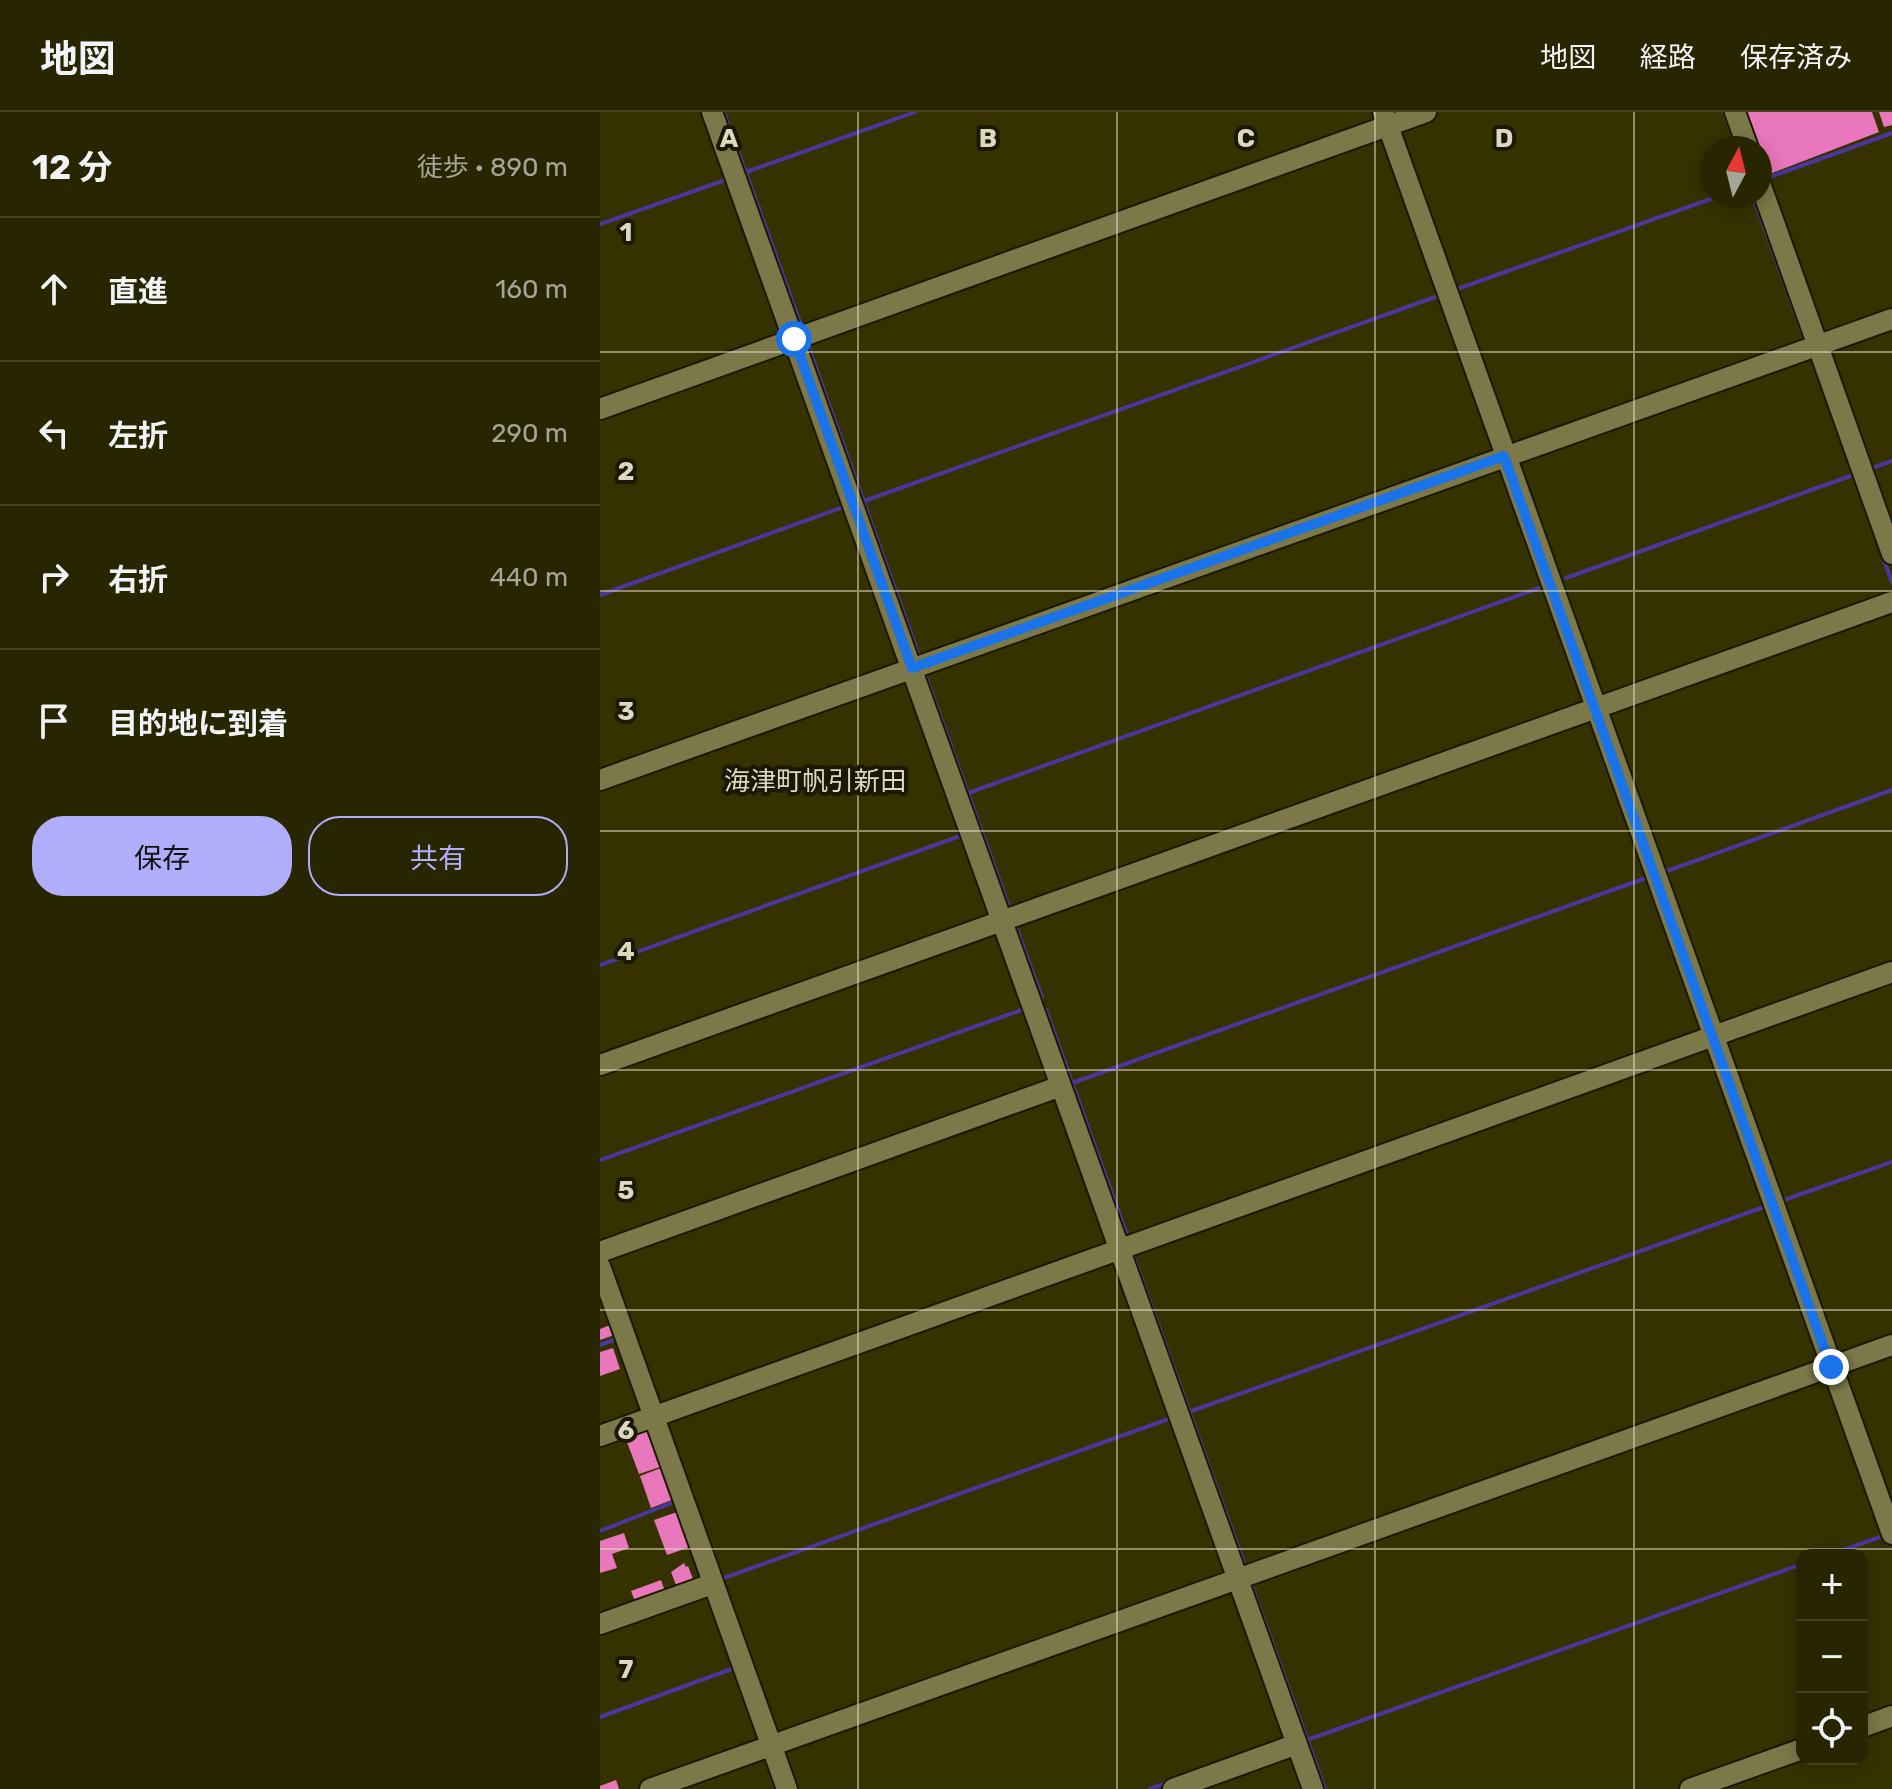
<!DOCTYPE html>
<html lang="ja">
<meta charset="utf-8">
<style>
body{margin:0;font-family:Rubik,"Noto Sans JP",sans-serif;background:#34320f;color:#f1f3f6}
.controls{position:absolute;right:24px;bottom:24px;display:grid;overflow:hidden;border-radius:16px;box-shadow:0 4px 20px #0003}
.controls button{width:72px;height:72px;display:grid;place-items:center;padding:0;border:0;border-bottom:2px solid #444322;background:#282600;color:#f1f3f6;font:40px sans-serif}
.compass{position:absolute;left:1100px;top:24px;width:72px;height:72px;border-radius:50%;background:#282600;box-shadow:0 4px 20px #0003;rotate:7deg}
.stop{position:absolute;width:24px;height:24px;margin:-18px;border:6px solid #1a73e8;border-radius:50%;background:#fff}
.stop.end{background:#1a73e8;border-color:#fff;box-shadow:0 2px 8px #0008}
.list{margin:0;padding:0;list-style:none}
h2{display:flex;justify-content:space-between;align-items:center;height:104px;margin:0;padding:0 32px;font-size:34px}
h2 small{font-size:26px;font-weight:400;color:#a5a599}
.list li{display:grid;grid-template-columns:52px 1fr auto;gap:24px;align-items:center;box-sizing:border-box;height:144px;padding:0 32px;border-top:2px solid #444322}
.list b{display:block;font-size:30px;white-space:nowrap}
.list em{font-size:26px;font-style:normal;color:#a5a599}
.actions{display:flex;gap:16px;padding:24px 32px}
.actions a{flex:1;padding:18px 0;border:2px solid #b0aefa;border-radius:32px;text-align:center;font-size:28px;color:#b0aefa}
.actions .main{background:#b0aefa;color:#111}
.icon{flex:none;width:44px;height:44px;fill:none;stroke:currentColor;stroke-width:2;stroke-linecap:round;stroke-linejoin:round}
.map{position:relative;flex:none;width:1292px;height:1677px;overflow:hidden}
header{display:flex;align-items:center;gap:48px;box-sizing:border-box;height:112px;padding:0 40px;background:#282600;border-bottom:2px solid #444322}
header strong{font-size:38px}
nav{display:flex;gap:44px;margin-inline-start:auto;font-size:28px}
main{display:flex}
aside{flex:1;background:#282600}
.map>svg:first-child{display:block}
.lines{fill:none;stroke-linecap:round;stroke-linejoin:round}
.stream{stroke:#49379e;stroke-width:4}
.building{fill:#e877bb}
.minor-casing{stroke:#1b1902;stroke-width:24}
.minor{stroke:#7c7849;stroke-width:20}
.route{stroke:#1a73e8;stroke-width:10}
.grid{fill:none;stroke:#dbdac1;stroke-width:2;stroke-opacity:0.55}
.labels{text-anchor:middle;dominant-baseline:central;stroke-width:8;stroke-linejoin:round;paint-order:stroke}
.quarter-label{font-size:26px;fill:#dbdac1;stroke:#1b1906}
.grid-label{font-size:26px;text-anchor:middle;font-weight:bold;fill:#dbdac1;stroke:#1b1906;stroke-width:8;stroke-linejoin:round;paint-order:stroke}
</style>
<header>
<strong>地図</strong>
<nav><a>地図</a><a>経路</a><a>保存済み</a></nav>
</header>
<main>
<aside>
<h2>12 分<small>徒歩 · 890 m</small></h2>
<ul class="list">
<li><svg class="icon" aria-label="ahead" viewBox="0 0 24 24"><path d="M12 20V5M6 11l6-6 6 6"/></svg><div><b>直進</b></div><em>160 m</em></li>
<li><svg class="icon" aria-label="left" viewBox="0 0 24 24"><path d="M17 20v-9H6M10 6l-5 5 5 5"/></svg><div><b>左折</b></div><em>290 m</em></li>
<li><svg class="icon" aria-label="right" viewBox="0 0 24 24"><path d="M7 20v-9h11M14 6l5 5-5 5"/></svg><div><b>右折</b></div><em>440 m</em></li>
<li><svg class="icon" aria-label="arrive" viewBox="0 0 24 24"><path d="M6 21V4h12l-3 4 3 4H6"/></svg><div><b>目的地に到着</b></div></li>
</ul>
<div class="actions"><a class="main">保存</a><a>共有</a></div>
</aside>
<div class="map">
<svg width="1292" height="1677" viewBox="0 0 1292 1677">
<rect width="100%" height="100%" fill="#363200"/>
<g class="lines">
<path class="stream" d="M124,0L202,216
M1124,0L1137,36
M146,60L315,0
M1167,66L1292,21
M1153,84L1206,231
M0,112L128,67
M857,177L1119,84
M207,231L320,547
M1269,357L1292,349
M264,389L838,184
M1283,446L1292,470
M966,466L1256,362
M0,483L246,394
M324,559L410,798
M368,681L942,475
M1067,759L1292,678
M415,812L442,886
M0,853L363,723
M446,898L529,1129
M472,971L1046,766
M0,1048L427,896
M1184,1088L1292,1050
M533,1143L646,1457
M8,1146L22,1186
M0,1233L19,1226
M586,1301L1164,1095
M0,1419L74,1390
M1229,1443L1283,1424
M121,1467L574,1305
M651,1472L725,1677
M0,1605L137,1555
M707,1628L1202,1452
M550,1677L567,1671"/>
</g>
<path class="building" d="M1144,0H1272L1279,20L1167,63L1160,36H1157Z
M1279,0H1292V13L1284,15Z
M13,1212L17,1222L0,1228V1217Z
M13,1236L20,1257L0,1264V1240Z
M53,1316L66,1353L39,1362L25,1325Z
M66,1354L77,1386L51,1396L40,1364Z
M80,1399L93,1434L67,1443L54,1408Z
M24,1421L29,1436L12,1442L17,1456L0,1461V1429Z
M84,1451L86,1455L88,1454L95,1472L78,1478L71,1460Z
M61,1468L66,1482L36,1492L31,1479Z
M16,1668L19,1677H0V1674Z"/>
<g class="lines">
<defs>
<path id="minor" d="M112,0L713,1677
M783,0L1292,1422
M1135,0L1148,36
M1160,71L1292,442
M0,297L826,0
M0,668L1292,207
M0,953L1292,490
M0,1140L461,974
M0,1154L187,1677
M0,1324L1292,860
M0,1512L112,1472
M1262,1615L1292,1604
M50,1677L1292,1233
M573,1677L697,1632
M1090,1677L1202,1637"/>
</defs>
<use href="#minor" class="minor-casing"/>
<use href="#minor" class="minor"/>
</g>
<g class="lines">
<path class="route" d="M194,227L312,556L904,344L1231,1255"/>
</g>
<path class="grid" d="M258,0V1677M517,0V1677M775,0V1677M1034,0V1677M0,240H1292M0,479H1292M0,719H1292M0,958H1292M0,1198H1292M0,1437H1292"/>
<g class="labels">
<g class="quarter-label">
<text x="215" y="669">海津町帆引新田</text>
</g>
</g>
<g class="grid-label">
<text x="129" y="35">A</text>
<text x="388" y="35">B</text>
<text x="646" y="35">C</text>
<text x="904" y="35">D</text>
<text x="26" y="129">1</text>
<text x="26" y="368">2</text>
<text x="26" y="608">3</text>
<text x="26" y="848">4</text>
<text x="26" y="1087">5</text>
<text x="26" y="1327">6</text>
<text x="26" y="1566">7</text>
</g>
</svg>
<div class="controls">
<button>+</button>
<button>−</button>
<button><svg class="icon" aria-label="locate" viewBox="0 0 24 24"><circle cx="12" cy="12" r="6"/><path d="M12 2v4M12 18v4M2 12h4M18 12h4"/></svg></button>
</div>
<svg class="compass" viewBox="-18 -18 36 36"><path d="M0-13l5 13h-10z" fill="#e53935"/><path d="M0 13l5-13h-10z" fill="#a5a599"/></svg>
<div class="stop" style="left:194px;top:227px"></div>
<div class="stop end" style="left:1231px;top:1255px"></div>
</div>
</main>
